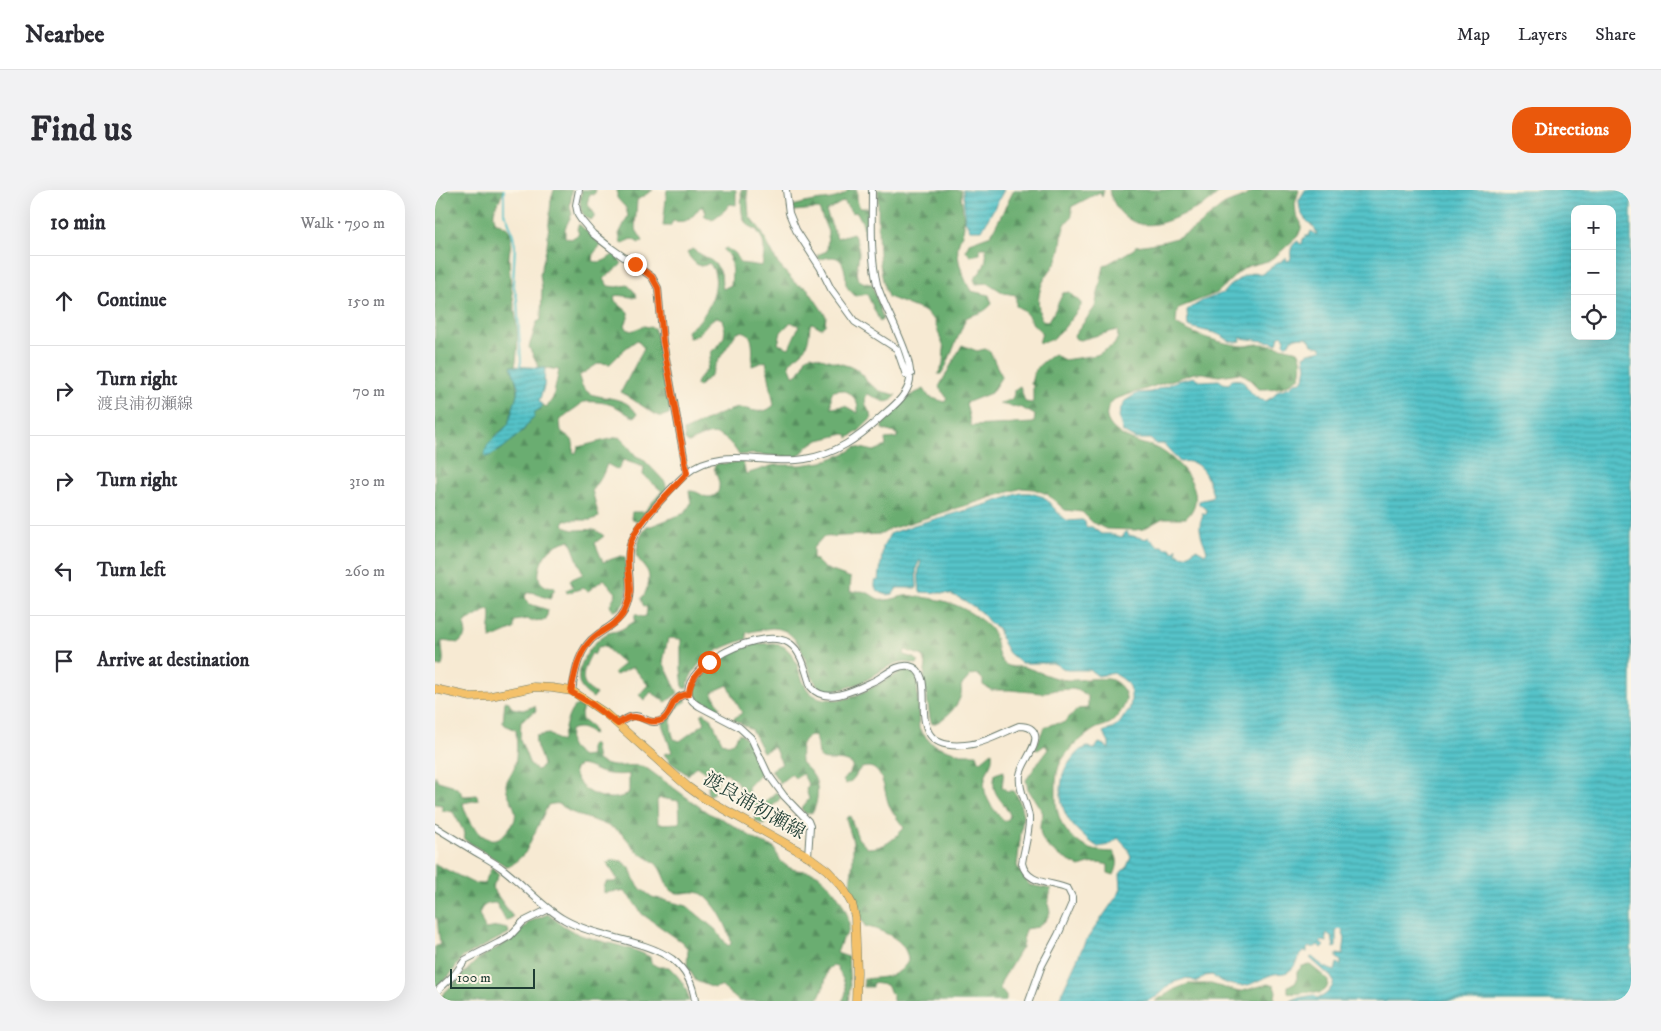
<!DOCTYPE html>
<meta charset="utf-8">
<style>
body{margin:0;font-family:"IM FELL DW Pica","Noto Serif JP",serif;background:#f2f2f3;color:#2b2b33}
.controls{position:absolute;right:15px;top:15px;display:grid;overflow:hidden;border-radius:10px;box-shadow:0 5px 20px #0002}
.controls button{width:45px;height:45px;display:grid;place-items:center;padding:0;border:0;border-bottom:1px solid #e1e1e2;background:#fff;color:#2b2b33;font:25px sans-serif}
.scale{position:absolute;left:15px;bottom:12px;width:85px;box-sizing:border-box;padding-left:5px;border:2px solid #1f3d34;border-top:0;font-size:14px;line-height:18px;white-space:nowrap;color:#1f3d34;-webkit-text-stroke:4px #fcf5e5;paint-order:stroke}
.stop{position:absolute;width:15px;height:15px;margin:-11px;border:4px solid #ea580c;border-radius:50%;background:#fff}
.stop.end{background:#ea580c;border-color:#fff;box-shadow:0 1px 5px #0008}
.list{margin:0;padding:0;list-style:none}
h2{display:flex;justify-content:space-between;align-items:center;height:65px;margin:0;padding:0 20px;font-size:21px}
h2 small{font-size:16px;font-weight:400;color:#7c7c81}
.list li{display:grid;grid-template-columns:32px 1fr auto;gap:15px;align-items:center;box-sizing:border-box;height:90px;padding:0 20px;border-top:1px solid #e1e1e2}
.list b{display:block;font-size:19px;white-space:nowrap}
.list p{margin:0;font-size:16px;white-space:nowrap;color:#7c7c81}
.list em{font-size:16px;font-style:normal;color:#7c7c81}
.icon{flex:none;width:28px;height:28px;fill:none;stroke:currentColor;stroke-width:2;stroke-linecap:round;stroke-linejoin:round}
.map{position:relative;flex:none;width:1196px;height:811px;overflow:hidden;border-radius:20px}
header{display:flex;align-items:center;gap:30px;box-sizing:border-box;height:70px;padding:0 25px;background:#fff;border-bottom:1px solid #e1e1e2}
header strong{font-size:24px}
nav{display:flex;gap:28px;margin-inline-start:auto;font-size:18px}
.intro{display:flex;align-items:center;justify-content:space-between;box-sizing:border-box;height:120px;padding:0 30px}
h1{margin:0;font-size:35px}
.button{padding:12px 22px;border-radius:20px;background:#ea580c;color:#fff;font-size:18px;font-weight:700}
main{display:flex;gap:30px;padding:0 30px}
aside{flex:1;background:#fff;border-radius:20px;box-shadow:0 5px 20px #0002}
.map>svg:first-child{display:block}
.forest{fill:url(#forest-firs);stroke:#457552;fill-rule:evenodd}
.water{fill:url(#water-rules);stroke:#3a807e;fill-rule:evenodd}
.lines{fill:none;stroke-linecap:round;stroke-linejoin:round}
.stream{stroke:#55c3c9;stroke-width:2}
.minor-casing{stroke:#6b7a6c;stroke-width:8}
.major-casing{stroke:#6b7a6c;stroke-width:9}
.minor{stroke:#fff;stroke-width:6}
.major{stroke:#f4c16a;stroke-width:8}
.route{stroke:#ea580c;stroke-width:6}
.labels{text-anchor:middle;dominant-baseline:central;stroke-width:4;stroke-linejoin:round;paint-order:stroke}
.street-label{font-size:19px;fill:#1f3d34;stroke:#fcf5e5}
</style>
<header>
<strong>Nearbee</strong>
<nav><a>Map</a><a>Layers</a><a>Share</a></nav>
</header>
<div class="intro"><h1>Find us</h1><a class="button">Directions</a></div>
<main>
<aside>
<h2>10 min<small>Walk · 790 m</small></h2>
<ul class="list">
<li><svg class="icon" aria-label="ahead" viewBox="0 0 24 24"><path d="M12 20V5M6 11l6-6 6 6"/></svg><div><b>Continue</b></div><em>150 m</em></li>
<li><svg class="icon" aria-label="right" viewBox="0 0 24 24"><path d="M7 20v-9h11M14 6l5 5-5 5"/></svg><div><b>Turn right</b><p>渡良浦初瀬線</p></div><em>70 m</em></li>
<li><svg class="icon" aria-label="right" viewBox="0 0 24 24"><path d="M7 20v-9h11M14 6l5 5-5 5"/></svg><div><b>Turn right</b></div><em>310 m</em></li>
<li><svg class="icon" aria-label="left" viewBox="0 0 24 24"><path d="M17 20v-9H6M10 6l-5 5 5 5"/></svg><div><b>Turn left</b></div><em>260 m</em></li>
<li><svg class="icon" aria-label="arrive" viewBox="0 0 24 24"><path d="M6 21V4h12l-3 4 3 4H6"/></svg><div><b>Arrive at destination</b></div></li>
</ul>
</aside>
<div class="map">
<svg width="1196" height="811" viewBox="0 0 1196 811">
<defs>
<pattern id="forest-firs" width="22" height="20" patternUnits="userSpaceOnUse" patternTransform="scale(1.25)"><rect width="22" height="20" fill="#6bad71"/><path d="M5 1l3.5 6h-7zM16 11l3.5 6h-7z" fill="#578e5e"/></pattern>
<pattern id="water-rules" width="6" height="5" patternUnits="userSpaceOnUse" patternTransform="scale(1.25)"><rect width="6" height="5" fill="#55c3c9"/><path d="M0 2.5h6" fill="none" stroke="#46a0a4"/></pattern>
</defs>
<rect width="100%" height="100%" fill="#fcf5e5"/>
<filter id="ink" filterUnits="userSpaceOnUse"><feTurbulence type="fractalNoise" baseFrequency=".02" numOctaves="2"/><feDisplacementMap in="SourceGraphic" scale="10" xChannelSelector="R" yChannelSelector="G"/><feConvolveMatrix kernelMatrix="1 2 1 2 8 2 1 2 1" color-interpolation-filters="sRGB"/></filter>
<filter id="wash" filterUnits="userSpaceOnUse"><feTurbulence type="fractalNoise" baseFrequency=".0096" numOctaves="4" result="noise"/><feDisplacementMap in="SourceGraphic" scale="20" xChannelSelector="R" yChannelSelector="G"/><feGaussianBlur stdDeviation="1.12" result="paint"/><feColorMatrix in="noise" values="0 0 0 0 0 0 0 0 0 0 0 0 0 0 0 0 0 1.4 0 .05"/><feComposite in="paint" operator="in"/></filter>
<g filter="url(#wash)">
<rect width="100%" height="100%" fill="#f7ead3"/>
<path class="forest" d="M0,0H68C66,13 54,19 61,32C66,34 71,36 74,40C79,48 74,59 74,67C74,104 88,139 80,176H76L81,190L82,204L73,235L60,246L63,262L89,240L100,222L106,218L107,215L112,217L118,208L124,180L104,177L94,157L102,132L106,130L107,98L105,84L112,56L116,10L119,0H137L135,17L137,24L130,38V47L136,49L144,44L142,39L144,34L166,55L159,63L158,71C167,74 172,69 179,64L187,73C183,79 175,83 169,89L173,96L182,97L193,95L200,102L202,107C194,108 187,104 179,106L180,111L193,122V128L190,135L192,139L196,141L209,136L219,138L222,147L235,218L234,224L228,226H223L186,202L209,158L202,150L191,158L175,174L164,173L144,186C148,211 169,204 186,211C193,213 198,218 202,224L200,227C194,226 190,222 185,219C174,212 160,211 148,212C140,220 132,222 125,231L126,241C135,249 140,247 138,262L141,263L143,257L183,247L187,249L201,266L208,269L230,292L232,299L203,332L196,328L197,322H209L227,301L208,285L209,277L188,270L183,280L172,274L168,284L157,300L164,327L156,330H130L128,334C136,344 147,338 158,340C162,340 165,343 169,346L160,353L168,372L186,366L190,367C191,383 199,413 180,421L177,419L175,415L181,403L169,389L153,401L148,398L132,403L131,400L138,397L135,390L148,384L135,350C129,352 121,354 117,358C108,364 97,388 109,395C112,398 116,397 120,398L115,409L96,402L92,403L90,406L91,410L95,414L113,420L111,430L95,431L93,429L79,431V439L56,449C52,439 58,430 55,420L50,421L29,433L31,445L24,453L7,451C6,460 10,467 7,476H0Z
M147,0H161L159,5L155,4L152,13L159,23V28L155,30C143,24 144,11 147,0Z
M182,0H218L202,10L200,38L208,51L204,53L197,49L186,54L184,44L193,26L191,18L182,8Z
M232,0H301V15L295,14L290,20L277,30L269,25L271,22L267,17H265C256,29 253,33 238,31L235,36H228Z
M306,0H312L314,26L325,39L343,74L361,94L372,98L391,126L390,135L386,138L377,133L375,135C374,145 374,155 366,163C361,167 357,169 354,175L358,185H362L368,176L371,167L376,165L420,178L428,185L432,192L445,201L461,205C451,219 444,207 432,204C427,214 434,219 437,228L424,241L413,248V245L409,244L384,250L374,255L364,266L352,267L318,264L304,265C301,259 297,256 294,252C281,239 268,245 254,253L250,250L249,241C265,234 282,224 299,219C314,215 324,229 339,215L331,171L317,176C317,165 322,137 302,142L281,174L276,185L264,197L261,195L262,191L272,179L277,161L285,154L289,147L290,140L287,129L282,127C269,132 267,147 254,148L252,141C256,138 261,134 264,131C277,116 288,88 274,73C264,80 258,72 252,63L257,59C267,66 281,70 286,83C287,88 286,94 288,99L296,95C297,84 299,68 288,60L291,58L301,64L305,73L327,76C330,62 331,49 320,39C317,37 312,35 310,32C305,24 307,9 306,0ZM356,132L364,136L354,158L343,154L346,142ZM406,200C418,203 424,211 423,223L410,216L396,218V204L399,201Z
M413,0H422V11L425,18H433V41L429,43L428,34L422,22L417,23L409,11L391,21L402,48L418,43C421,50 424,56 424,63C423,79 414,92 437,94L448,129L445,132L432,104L420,106C417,102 412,99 411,94C410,90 411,85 410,82C407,65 398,65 384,70L382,65L392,61L393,42L384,19L358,21L357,16C363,15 368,13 374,12C386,9 406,11 413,0Z
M443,0H526C526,12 529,24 529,36C528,43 525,48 523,55C521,70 529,89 536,101L554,105L557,114C544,127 543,121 531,128L511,176L506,184H503L508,174L509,158L499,130L489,121L453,107C440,73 444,35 443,0Z
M579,0H669L667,7L665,2L636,17C640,30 633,27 629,37C626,46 627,55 624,64C622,73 615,80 610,88C603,100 601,117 607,130L612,131L617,126L628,103L635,102L646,113V116L626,142L622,144L619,149L604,153L607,143C604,139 600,137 598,134C593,126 590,120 581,116V105L569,103L553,93L541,94L539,89C550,77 552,73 551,58H545V64L535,66L531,60L534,53L556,45Z
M674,0H787C775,13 767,16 752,23C728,33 708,43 687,24C681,18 676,8 674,0Z
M822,0H864L860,14L861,24L866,33V39L863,46L843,64L833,71L813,76L804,82L782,103L746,117L742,121L741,134C758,145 788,154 808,156C813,156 819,154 824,154C837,154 850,158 863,161C868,168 867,178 865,187C860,189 858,191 854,194C845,199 833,199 824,199L811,186L804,183L784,186L768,183H759L680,209C675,213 674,215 672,222C669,236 689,248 702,252C709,255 717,255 724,259C746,272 776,304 751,328H728L708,339L700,340L671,339L657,332L647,322L630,320L612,304L599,299L587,298L455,339L447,344L388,347L378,358V367L389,378L416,388L415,402C419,402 426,400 430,402C438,404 440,410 450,410C457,410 463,407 469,406C474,405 479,406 484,407C509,409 526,415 546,430C550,433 555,437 557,441C564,452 559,471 574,476C579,478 584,476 589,477C604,481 617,489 632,490C646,491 665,486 677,490C684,493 690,500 691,507C692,515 682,528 677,532C672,536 665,536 660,539C649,546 636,557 629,567C620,578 621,594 621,607C621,620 625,635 635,645C651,660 657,661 679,662C684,670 683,676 679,685L673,683V675C664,672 654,673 645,677C622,664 596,655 608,623L593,599L591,590L613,559L610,555L603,560L600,559C609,541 604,534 628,533L643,519L653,518V507L646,501L637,499L619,500L607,503L575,500H556L548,495V490L542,484L536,485L526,496C526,499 527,502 526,504C524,516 508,532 497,534L495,528L489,487L491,475L488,466L470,460L469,465L480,468L484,472L482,474C478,474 472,472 467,472C455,474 443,483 433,489C424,495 403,501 392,501C369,499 375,438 337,438C329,439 319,441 311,443L312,449C287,457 258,468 252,498H248L246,478V449L233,448L228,472L243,503L231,512L216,502L209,510L204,505L213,495L198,477L181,485L179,482L189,474L169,456L163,457L159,465L157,463C152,471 144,488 151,496C153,499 158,502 161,504L158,508C154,505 149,502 146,497C137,481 156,453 171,444C174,442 179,442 182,441C188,439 194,435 200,431V424L207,427L211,426L212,418L208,415L206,408C210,405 210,403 212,398C218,380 209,379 201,365L205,347L212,336H216L250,323L256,313L254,301C261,301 263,303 269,306C276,309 284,305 284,297C285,291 280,283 279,277L281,274L308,272L311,284L339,275H366L387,272L413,262L421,257L439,261L451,256L450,249L462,248V244L447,239V235L474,206L489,199L494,207L510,212L512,208L504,197L527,155L542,161L550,159L555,161L561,175L567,186L556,203L531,213L536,236L599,233L600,225L587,218L564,214C573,209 579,213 579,200L585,196L590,212L596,213L598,212V195L596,194C599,177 605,174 619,164L629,170L662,165L679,155L683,147L682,140L645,150L641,149L639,146L660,117L669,76L699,59L701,56C716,54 732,52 746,46C762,39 774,26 787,16C794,11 802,11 808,7C813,5 816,2 822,0Z
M339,453C344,455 350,456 353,460C369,476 362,505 390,509C395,509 401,510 406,510C430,505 450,488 472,480L477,482L482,488L484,539L496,553L507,558L526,564H542L544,570L546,571L557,562C558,574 554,575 551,585C545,604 557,618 569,631L573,630L575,625C571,615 563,609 560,601C558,596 559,589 560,584L569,581L567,597L572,601H578L583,607L588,625L582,676L590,689L595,695L616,699L613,714L615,722L611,730L603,737L590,739L587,757L566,792L565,799L571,806V811H458V807L452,795L437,793V797H428L429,789C447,787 463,789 473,771C472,749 448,741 430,736L427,731L425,719L415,694L418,671V652L411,628L415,626L423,648L432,658C450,658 457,651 469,638C464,631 458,623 454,615C449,604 449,571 427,578C422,580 421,587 417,590C417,591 411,594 411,594L408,591L415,583L418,575C408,567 396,573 385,568L380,546C365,545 365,560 366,572C369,576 374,579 377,584C385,593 383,612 378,622L371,624L366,619L374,609L371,599L374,596L368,584L360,588L356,584L345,593L336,580L347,574L339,557L328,562L316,539L298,529L307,523L293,495L277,502L285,518C274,521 265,512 258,503L272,478L280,472L292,465L320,454Z
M247,507L252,511C235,520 233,533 239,549L245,551L270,533L266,524L269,523L276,528L287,552L293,554L299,552L304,543C318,551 314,560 320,572C322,576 325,579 327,582L313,597V602L325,616L341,602L346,607L342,612L328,624V629L331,631L329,635L321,631L319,614L307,603L302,592L292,583H285L279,603L274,605L272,601L275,590L272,588L274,585L261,576L253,585L236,573L229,564L237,562L227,534C235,526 238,515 247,507Z
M70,511L74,512L77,518L88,520L100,516L101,521L86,531L85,549L95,575L102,580L108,576C107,565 99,557 101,546L114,544L126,552C130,541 132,521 142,515L148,518L146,524L147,530L157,538L159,544L157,545C151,538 143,536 135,540C134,556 134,557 147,567L155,566V555L159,554L162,570C180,582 193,572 210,577L273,623L289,630L325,652L339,657C341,663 344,670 349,674C360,684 371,678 382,684C397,693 428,736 407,749L402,763L413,767L415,797L413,811H407C416,799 407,789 402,777L397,776L393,779L389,796L382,811H304L286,796L279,798L261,791L252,776L253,759L247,752L207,724L198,711L190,702L183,701L169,703V696L172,692H179L183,690L172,673L177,670L187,671L195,678L199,689L206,699L217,707L252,716L281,740L293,756L296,754C296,740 278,708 265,703C255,699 243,708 235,699C229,692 228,680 220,673C214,668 206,665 201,660C193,651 188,642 176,637C163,631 149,628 136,622C124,617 129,611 113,615L90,663L77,675L71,676L30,650L28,640L18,622L7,620V615L0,614V585L3,591L17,595L26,601V605L31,606L42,605L43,610L28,613C31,631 53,664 71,642C74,638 79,633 80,629C83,617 71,606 71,595C71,590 78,582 80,575C82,563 82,551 81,540L70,535L68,532ZM145,575C154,576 157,579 165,582C174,585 185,585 194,584V603C176,616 142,603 139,580L142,577ZM225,608L244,611L245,633L223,634L222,611Z
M0,674L38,693L49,694L57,677L64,684L57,698L78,727L71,731L61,713C52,713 47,715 44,724L50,739L63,737L73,739L74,743L28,767L15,785L0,799V757L5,754L2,728H0Z
M113,724C123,732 132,739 143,744C166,753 193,755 215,767L216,773L223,777H234C244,787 252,796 254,811H1L43,769L79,748L94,732Z
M875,775L890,787L893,791C893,795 892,800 887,802C883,804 883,802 879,802C870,801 862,806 853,802V796L862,791V782L867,776Z
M753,794H776L804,802L833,794L839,796L841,802L839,811H720L740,799Z"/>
<path class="water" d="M528,0H569L547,40H535L530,30Z
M870,0H1196V811H855L862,808L879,805L882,808C889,808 897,799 899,792L896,787L875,768L877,767C884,773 891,779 900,781L902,773L906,776V771L902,768V764L908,765L910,749L907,740L904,739L901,742V757L899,758L897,747L892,743L891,745L892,752L887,751L885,752L889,756L887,758L883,755L880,757H874L872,759V762H868C862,767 861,777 854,781C850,784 844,783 839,784C820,790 815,800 794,794C786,791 782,790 777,785L770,786L762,792L752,788L737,793L723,806L712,811H623L650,752L682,706L686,699L685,684L688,680L691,679L696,667L693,659L683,648L674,655L663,657C639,641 621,622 627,591C628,584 629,579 634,573C640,565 642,560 653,557L657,559H660L664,553L669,555L674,559V553L668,542C672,540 677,540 680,537C687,533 688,525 694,521C697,510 698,498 689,490C686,487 682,486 679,483L663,486L655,480H632L618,473H586L574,463L568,453L563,438C551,432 553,428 544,421C534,413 521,404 508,403C501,402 493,403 485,402C484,391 482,382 486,372L485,370L481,378L482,398H462L458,404C450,406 445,404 440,397V391L444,390L448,357L455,344L479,335L553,314L586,303H595L609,307L626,326L633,331L647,330L650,332L651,337H657L666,344H675L687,347L689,345L690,342H692L693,345L712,349L713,347L724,356H726L732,358H735L738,362L742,358L741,362L745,365L751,366L761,359L770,364L772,361C768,350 761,337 768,326L767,323L771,325L772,320L764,314V311L776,308L778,305C773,288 767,268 745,272L729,254H721L715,249H700L688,242L684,228L685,220L690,211L703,203L716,202L742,191L759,187L767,191L784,190L788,193L794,194L797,189L807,190C814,199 818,209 831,211L839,206L842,201L855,197L860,192L867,191L869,189L871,176L869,166L874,163L887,160L886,157L877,155L875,150L871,147L858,148L854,154L851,155L849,153L850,149L847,145L844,146L842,153L840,154L839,152C828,151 816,149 805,148L806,151C794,155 790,146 780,143C771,141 762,139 753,136L752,120L767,111L788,103L794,96L807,87L819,82L827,84L832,80L851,68L852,71L855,70L856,68C855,61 856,54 863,51L865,54H867L868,49L871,46H874L876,41L882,45C881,36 872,33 868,26C865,22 864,15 864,10ZM1140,19H1177V146H1140Z
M76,176L110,178L109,197L104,211L107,215L106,218L100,222L99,227C94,230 93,235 89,239C82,247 61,265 51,267L49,264L53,254L73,235L77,222L82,204L83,196Z"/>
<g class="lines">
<path class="stream" d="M69,0V23L73,30L78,45L80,56L78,93L82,109L86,171L85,176"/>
</g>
</g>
<g filter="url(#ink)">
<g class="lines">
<defs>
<path id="minor" d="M144,0L141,15L143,25L147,31L158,44L176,58L217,87L223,98L228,152L252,283
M351,0L354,23L361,40L385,77L396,99L420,132L462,159L471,185L476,184
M137,501C140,481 144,457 162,445C173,437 184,432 190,420C200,398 191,382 194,360C196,340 237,297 252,283C284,255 333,276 370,269C401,264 423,248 445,228C457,217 472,207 475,190C479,167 449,119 442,94C435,64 437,31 437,0
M183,534C188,531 194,525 201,526C210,527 216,536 227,530C239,523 234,506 254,504
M0,637C13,645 26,653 39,661C49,667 59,672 68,679C88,694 108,718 130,730C162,748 208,749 237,769C251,780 258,794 260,811
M373,666L375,636L373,631L349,606L333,584L316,548L304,537L264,516C221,491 321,433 354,453C367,461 371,483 376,497C391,516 422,499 439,491C450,486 461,474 474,476C509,483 460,562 530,555C548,554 567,543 584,536C591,536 598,537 600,545C603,557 587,572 585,585C583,600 592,612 594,627C595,640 589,660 587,673C591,694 617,692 633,699L637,707V713L623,745L607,775L594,811
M0,803L20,784L30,770L63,753L75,746L88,732L114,719"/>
<path id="major" d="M0,499L36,507L56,506L99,497L117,498L137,501L170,523L253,597L267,607L373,666L392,680L407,696L417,714L420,727L422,782L421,811"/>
</defs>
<use href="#minor" class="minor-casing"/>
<use href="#major" class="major-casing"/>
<use href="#minor" class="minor"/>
<use href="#major" class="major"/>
</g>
</g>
<g class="lines" filter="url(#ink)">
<path class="route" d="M200,74L217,87L223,98L228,152L252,283C235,303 199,333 194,358C189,382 202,397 189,422C183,433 173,438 163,444C144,457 140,481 136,502L155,513L183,534C186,532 189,529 193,528C204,523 213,536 227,530C239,524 233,506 254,504C255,490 263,481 274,472"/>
</g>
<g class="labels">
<g class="street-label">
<text transform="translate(319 616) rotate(30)">渡良浦初瀬線</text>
</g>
</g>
</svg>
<div class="controls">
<button>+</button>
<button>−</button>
<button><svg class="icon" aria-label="locate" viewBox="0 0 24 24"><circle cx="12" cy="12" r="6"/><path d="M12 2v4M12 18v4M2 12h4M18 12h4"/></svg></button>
</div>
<div class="scale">100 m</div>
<div class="stop" style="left:274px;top:472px"></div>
<div class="stop end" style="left:200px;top:74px"></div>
</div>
</main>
